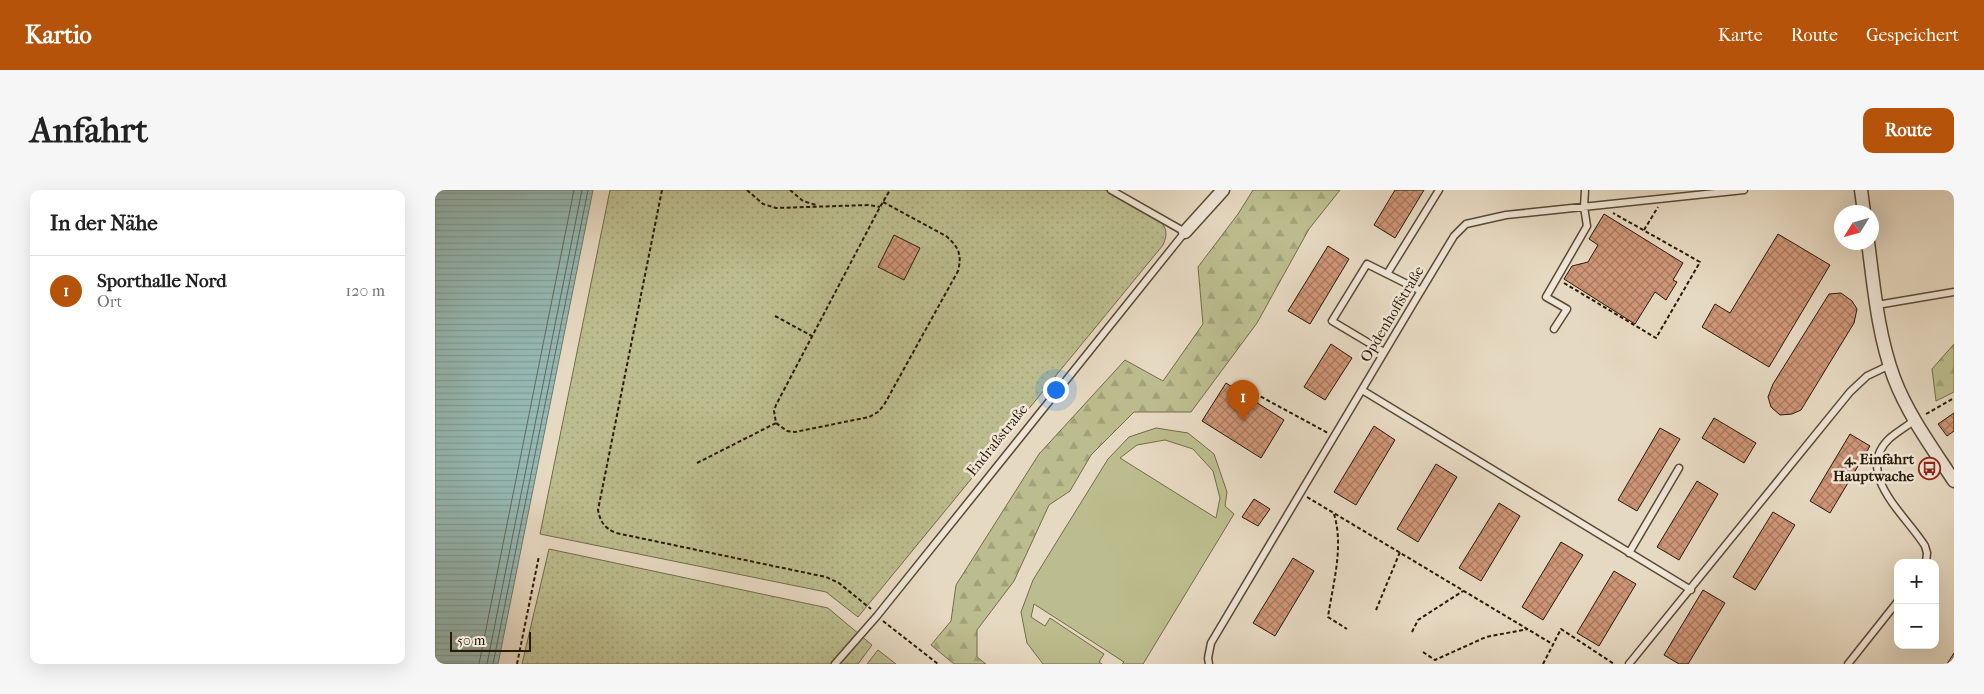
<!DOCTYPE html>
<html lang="de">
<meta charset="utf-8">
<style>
body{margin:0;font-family:"IM FELL French Canon",serif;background:#f6f6f6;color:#222}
.controls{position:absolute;right:15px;bottom:15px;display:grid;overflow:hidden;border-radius:10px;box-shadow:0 5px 20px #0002}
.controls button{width:45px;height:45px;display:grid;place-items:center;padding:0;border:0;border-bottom:1px solid #e0e0e0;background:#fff;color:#222;font:25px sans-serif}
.compass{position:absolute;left:1399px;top:15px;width:45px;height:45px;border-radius:50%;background:#fff;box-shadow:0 5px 20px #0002;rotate:233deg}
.scale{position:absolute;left:15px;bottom:12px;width:81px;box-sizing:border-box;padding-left:5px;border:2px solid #2a1a04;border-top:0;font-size:14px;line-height:18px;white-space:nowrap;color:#2a1a04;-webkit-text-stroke:4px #efe6d7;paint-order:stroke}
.you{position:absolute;left:620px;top:199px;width:18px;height:18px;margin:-12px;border:4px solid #fff;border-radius:50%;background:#1a73e8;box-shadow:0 0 0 8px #1a73e833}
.badge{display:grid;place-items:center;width:32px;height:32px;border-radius:50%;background:#b45309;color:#fff;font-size:16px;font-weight:700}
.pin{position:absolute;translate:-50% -41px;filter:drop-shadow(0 1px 2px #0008)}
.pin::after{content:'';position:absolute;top:26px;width:18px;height:15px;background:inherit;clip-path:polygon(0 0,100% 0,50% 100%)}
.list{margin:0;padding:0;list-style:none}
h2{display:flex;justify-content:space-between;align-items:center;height:65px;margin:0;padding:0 20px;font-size:21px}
h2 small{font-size:16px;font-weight:400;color:#767676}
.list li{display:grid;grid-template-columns:32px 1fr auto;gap:15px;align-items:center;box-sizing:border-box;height:70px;padding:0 20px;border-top:1px solid #e0e0e0}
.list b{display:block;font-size:19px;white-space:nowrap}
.list p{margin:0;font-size:16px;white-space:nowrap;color:#767676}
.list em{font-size:16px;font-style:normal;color:#767676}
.map{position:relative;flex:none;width:1519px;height:474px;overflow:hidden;border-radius:10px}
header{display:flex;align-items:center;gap:30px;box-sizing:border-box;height:70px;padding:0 25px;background:#b45309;color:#fff}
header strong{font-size:24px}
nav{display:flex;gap:28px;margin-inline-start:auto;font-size:18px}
.intro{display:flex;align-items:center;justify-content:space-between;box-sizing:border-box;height:120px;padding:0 30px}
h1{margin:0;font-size:35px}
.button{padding:12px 22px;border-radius:10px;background:#b45309;color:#fff;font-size:18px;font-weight:700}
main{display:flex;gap:30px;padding:0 30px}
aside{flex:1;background:#fff;border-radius:10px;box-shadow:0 5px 20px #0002}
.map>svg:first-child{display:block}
.grass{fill:url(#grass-dots);stroke:#736c49}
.forest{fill:url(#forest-firs);stroke:#736c49}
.pitch{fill:#bcbd8e;stroke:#736c49;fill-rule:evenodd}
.water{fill:url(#water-rules);stroke:#6b7a6e}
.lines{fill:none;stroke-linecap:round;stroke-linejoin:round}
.shore{stroke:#606a5c;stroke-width:1}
.building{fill:url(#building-cross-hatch);stroke:#2a1a04}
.service-casing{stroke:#594a33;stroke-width:9}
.minor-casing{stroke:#594a33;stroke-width:15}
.path{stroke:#2a1a04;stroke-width:2;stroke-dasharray:4 2.5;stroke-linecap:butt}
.service{stroke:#efe6d7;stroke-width:6}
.minor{stroke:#efe6d7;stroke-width:12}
.labels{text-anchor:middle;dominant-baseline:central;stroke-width:5;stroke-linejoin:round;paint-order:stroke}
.street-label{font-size:15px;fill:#2a1a04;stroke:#efe6d7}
.poi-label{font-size:15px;font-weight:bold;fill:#2a1a04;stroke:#efe6d7;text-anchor:end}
</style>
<header>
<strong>Kartio</strong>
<nav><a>Karte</a><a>Route</a><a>Gespeichert</a></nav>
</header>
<div class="intro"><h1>Anfahrt</h1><a class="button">Route</a></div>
<main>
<aside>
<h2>In der Nähe<small></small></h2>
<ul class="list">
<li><span class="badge">1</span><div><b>Sporthalle Nord</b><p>Ort</p></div><em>120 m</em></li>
</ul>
</aside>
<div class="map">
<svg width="1519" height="474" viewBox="0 0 1519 474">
<defs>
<pattern id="grass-dots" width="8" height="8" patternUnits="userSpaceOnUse" patternTransform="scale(1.25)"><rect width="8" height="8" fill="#bcbd8e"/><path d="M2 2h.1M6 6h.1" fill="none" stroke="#a2a279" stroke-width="1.8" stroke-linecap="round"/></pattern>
<pattern id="forest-firs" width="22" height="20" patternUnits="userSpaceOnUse" patternTransform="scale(1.25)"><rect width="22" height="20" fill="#bcbd8e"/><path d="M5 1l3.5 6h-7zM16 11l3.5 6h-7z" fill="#a2a279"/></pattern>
<pattern id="water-rules" width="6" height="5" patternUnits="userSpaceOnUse" patternTransform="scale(1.25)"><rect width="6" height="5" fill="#96bab5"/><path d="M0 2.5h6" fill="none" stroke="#819f9a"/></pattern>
<pattern id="building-cross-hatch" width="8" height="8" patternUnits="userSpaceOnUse" patternTransform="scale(1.25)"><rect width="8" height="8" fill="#ce9576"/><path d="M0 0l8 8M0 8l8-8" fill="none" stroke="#a7795f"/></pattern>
</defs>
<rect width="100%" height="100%" fill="#e6d9c1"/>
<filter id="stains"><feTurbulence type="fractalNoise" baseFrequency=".004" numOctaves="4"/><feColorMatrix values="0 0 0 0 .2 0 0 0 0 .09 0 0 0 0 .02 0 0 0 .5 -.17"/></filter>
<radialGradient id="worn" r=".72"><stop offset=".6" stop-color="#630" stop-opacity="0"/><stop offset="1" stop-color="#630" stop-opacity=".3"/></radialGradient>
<path class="grass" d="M175,0H670L723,29C732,37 733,44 728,55L423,427L391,402L105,344Z
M114,359L393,418L437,455L423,474H87Z"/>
<path class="forest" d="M818,0H905L874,39L822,133L756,222H699L656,265L635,301L614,315L579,391L542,440V467L551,474H519L496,455L516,431L521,395L604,264L690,170L728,191L768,134L763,77L803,24Z
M1519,154V202L1501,211L1497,179Z
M443,460L461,474H432Z"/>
<path class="pitch" d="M721,238L753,243L779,264L792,302L790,316L799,324L708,474H687L689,472L599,414L596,427L610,436L615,428L669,464L664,472L667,474H608L592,453L586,422L598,390L673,269L694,247ZM730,250L758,259L778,281L785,308L781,328L685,268L702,255Z"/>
<path class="water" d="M0,0H158L63,474H0Z"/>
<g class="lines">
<path class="shore" d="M44,474L139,0
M52,474L147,0
M58,474L153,0"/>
</g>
<path class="building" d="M960,0H989L960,48L939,35Z
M1169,24L1248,73L1238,90L1242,92L1231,110L1220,102L1200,134L1129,89L1137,76L1153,72L1163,55L1154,49Z
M1343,44L1395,75L1334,177L1267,137L1280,114L1295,123Z
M459,45L485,58L469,90L443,77Z
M893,56L914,69L875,134L853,121Z
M1406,103L1417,111L1422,119L1419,133L1366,220L1357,224L1345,225L1336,217L1333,207L1338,194L1394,104Z
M896,154L917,168L890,210L869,197Z
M791,193L849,230L826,268L767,231Z
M1519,223V241L1512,246L1503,234Z
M1279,228L1321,253L1309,273L1267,248Z
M939,236L960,250L921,315L899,302Z
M1225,238L1245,249L1202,321L1183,310Z
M1415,244L1435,256L1395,323L1375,311Z
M1001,274L1022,287L983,352L962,339Z
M1262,291L1283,304L1244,370L1222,357Z
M819,309L835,319L823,336L807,327Z
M1064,313L1085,326L1046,391L1024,378Z
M1338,322L1360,335L1320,400L1298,387Z
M1126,352L1148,365L1108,430L1087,417Z
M858,368L879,381L840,446L818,433Z
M1179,381L1201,394L1164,456L1142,443Z
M1268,400L1290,413L1253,474H1244L1229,465Z
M1519,463V474H1512Z"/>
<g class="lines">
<defs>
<path id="service" d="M952,84L1004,0
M1442,115L1519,102
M1119,139L1132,119L1111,107L1152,36L1149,17L1150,0
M949,162L897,131L932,74L986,101
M927,200L1256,400
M1480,230C1472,236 1463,241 1455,248C1417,283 1472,326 1490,356L1492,363L1491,373
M1194,363L1244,278
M400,474L442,426L750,42L676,0
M774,474L773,468L776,453L981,109L1019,46L1031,34L1071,25L1309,0
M1194,474L1415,202L1432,186L1455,175
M1413,474L1463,411"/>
<path id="minor" d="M1426,0L1429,22
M750,42L788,0
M1433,52C1439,98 1443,145 1459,188C1473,225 1498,259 1519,291"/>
</defs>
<use href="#service" class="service-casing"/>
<use href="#minor" class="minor-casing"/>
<path class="path" d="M227,0L163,320C165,331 169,338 181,343L391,387L404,393L436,419
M312,0L328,14L341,18L434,15L445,17
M355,0L368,11L381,15
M448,12L511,46C524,57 527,65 523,81L449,215L443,222L434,227L360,242L352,241L341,233L339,221L341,215L445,17L455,0
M1209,40L1223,17
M1129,93L1221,148L1265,72L1178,23
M340,126L377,146
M818,211L821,204L893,243
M1491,224L1519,208
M262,273L341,233
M872,307L1119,455
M899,324C909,357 898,393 893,427L912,439
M941,420L965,362
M448,431L503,474
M977,442L983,430L1028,401
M988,462L1000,470L1051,447L1093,439
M82,474L104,366
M1108,474L1126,439L1179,474"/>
<use href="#service" class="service"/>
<use href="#minor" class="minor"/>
</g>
<defs>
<symbol id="bus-ring" viewBox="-11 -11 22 22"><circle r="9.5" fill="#efe6d7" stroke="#8f2418" stroke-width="1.5"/><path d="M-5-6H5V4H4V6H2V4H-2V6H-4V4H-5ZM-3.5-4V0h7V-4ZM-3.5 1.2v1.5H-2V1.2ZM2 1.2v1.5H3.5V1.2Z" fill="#8f2418"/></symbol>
</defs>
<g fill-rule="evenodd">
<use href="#bus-ring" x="1482" y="266" width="25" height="25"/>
</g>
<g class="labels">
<g class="street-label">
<text transform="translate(957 124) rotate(-59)">Opdenhoffstraße</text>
<text transform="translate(562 250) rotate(-51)">Endraßstraße</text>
</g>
<g class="poi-label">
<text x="1479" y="269">4. Einfahrt<tspan x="1479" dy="17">Hauptwache</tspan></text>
</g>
</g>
<rect width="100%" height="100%" filter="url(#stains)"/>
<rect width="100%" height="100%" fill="url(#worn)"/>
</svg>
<div class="controls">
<button>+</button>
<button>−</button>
</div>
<svg class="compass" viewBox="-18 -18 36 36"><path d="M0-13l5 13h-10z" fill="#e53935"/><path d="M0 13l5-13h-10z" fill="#767676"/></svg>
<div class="scale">50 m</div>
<div class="you"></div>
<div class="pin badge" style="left:808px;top:231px">1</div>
</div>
</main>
